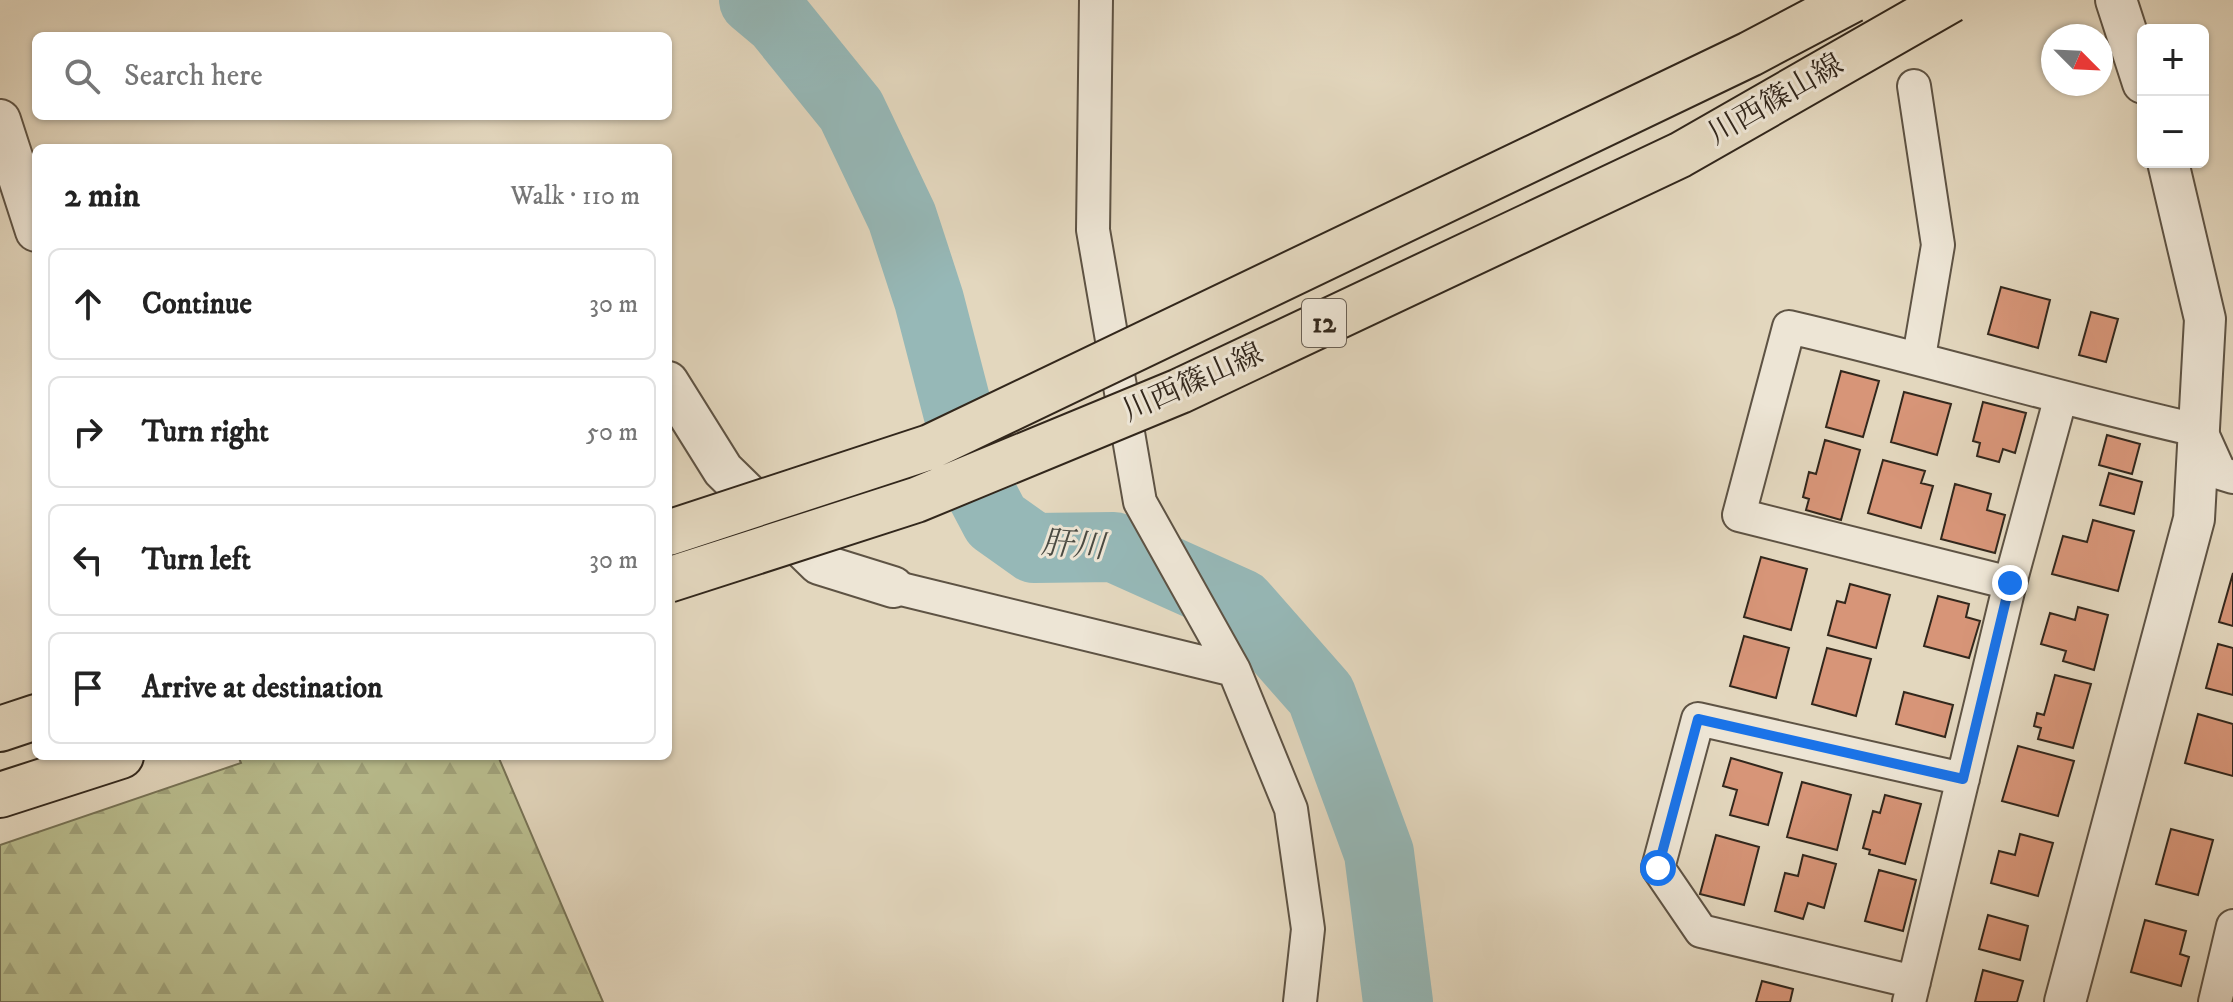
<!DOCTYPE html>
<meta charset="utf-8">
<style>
body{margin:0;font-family:"IM FELL DW Pica","Noto Serif JP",serif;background:#f6f6f6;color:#222}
.controls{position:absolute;right:24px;top:24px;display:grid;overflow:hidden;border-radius:12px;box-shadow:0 2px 6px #0004}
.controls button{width:72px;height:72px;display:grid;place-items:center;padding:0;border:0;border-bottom:2px solid #e0e0e0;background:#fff;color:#222;font:40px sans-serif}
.compass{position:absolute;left:2041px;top:24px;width:72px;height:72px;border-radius:50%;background:#fff;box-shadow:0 2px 6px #0004;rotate:114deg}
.stop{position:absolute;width:24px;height:24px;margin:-18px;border:6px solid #1a73e8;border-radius:50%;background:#fff}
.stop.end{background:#1a73e8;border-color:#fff;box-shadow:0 2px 8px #0008}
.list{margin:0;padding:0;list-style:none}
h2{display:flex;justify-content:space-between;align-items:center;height:104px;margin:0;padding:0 32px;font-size:34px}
h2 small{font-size:26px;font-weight:400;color:#767676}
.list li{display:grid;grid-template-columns:52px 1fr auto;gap:24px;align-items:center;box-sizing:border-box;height:112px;margin:0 16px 16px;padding:0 16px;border:2px solid #e0e0e0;border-radius:12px}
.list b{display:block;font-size:30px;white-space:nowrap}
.list em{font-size:26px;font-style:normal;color:#767676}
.icon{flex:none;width:44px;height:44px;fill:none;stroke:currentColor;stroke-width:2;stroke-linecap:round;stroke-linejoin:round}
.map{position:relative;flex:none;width:2233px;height:1002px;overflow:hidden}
.search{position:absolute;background:#fff;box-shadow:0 2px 6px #0004;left:32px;top:32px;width:640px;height:88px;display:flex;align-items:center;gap:20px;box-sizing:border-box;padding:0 28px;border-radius:12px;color:#767676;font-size:30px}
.panel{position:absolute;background:#fff;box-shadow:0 2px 6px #0004;left:32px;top:144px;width:640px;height:616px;border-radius:12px}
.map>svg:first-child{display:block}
.forest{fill:url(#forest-firs);stroke:#767255;stroke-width:2}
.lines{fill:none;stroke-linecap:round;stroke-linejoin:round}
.river{stroke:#96b8b7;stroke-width:70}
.building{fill:#d79578;stroke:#32271c;stroke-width:2}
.minor-casing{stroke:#5e5344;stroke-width:36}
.tertiary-casing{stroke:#5e5344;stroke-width:44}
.primary-casing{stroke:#32271c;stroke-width:48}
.minor{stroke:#ede5d5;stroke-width:32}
.tertiary{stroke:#ede5d5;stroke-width:40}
.primary{stroke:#e3d7be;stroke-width:44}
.primary-bridge-casing{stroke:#32271c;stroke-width:48;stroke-linecap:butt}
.primary-bridge{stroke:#e3d7be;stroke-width:44}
.route{stroke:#1a73e8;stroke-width:10}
.labels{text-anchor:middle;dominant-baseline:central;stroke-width:6;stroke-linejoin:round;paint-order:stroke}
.shield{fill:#ede5d5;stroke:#6a6054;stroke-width:2}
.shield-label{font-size:28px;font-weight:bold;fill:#32271c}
.street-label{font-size:30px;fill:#32271c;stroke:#ede5d5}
.water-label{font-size:32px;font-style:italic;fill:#4b4b43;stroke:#ede5d5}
</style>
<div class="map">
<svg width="2233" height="1002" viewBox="0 0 2233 1002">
<defs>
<pattern id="forest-firs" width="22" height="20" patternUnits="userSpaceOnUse" patternTransform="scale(2)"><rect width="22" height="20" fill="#b9bd8e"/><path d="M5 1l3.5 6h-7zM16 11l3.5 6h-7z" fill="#a0a27a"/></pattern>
</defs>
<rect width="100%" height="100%" fill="#e3d7be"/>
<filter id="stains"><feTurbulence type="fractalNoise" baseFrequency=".0025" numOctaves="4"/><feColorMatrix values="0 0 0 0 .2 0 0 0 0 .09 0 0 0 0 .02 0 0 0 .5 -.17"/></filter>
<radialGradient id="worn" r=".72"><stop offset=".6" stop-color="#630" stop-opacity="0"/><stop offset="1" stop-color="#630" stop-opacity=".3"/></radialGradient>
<path class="forest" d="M238,756H498L603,1002H0V845L241,763Z"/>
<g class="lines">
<path class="river" d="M754,0L779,21L851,110L902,217L929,300L977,485L996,521L1034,548L1114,547L1241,604L1321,695L1379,853L1398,1002"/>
</g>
<path class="building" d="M2001,287L2050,300L2038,348L1988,334Z
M2091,312L2118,319L2106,362L2079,355Z
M1841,371L1879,381L1863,437L1826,427Z
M1904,392L1951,404L1937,455L1891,442Z
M1983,402L2026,413L2015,453L2003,449L1999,462L1977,456L1980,443L1973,441Z
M2107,435L2140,444L2132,474L2099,465Z
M1825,440L1860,450L1841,520L1806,510L1809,499L1803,497L1809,472L1816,474Z
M1883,460L1925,471L1921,483L1933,486L1921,528L1868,513Z
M2109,473L2142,482L2134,514L2100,505Z
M1955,484L1991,494L1987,510L2005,515L1995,553L1941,539Z
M2093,520L2134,531L2118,591L2052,574L2063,536L2087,542Z
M1761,557L1807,569L1791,630L1744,617Z
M2233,573V626L2219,622Z
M1850,584L1890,595L1876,648L1828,635L1837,601L1845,603Z
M1938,596L1969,604L1966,617L1980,621L1969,658L1924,646Z
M2078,607L2108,615L2094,670L2063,661L2066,651L2041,644L2050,613L2075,620Z
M1744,636L1789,648L1776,698L1730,686Z
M2218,644L2233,648V695L2206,688Z
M1827,648L1871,659L1856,716L1812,704Z
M2055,675L2091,684L2073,748L2038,739L2041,728L2034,726L2037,713L2044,715Z
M1904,692L1953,705L1945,737L1896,724Z
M2198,714L2233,724V776L2185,763Z
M2018,746L2074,761L2058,816L2002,801Z
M1731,758L1782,773L1768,825L1730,815L1737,790L1723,786Z
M1802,782L1851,795L1837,850L1787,837Z
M1885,795L1921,804L1905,864L1869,854L1870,850L1863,848L1873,811L1880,813Z
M2171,829L2213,840L2198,895L2156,884Z
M2020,834L2053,843L2038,896L1991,883L1999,851L2015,855Z
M1716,835L1759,847L1744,905L1700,894Z
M1803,855L1836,864L1824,908L1808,903L1803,919L1775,911L1785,873L1798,876Z
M1879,870L1916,880L1903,931L1865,921Z
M1988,915L2028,926L2020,960L1979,949Z
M2145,920L2186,931L2180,954L2189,957L2181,986L2131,972Z
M1983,970L2023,981L2017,1002H1975Z
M1762,981L1793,989L1790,1002H1756Z"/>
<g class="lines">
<defs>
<path id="minor" d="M1096,0L1093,230L1140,502L1234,670
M1914,86L1938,245L1919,357
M2010,583L2060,400
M893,587L1234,670L1291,809L1308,929L1300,1002
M1914,982L1701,931L1658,868L1698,719L1963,779
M1909,1002L2010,583L1739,515L1789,327C1927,359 2063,400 2201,431L2220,473L2233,477
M2215,1002L2233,926"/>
<path id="tertiary" d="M2116,0L2143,83
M0,120L36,231
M668,382L723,470L819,564L893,587
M2065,1002L2194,519L2205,319L2168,162"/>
<path id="primary" d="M0,729L36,717
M0,795L121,756"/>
</defs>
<use href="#minor" class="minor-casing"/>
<use href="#tertiary" class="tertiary-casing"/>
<use href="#primary" class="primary-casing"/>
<use href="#minor" class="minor"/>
<use href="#tertiary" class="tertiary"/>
<use href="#primary" class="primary"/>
<defs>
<path id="primary-bridge" d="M668,533L930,447L1750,54L1852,0
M668,580L916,500L1180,391L1680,155L1951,0"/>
</defs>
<use href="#primary-bridge" class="primary-bridge-casing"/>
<use href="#primary-bridge" class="primary-bridge"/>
</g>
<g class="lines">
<path class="route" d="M1658,868L1698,719L1963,779L2010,583"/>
</g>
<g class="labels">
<rect class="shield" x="1302" y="299" width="44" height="48" rx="6"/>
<g class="shield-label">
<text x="1324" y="323">12</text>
</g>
<g class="street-label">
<text transform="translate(1776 100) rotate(-30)">川西篠山線</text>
<text transform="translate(1193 383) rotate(-24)">川西篠山線</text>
</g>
<g class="water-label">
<text transform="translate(1073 546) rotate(4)">肝川</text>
</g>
</g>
<rect width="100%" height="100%" filter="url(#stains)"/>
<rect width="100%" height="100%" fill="url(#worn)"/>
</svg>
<div class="controls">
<button>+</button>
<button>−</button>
</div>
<svg class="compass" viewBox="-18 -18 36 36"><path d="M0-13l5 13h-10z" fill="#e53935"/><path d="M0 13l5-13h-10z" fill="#767676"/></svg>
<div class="stop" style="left:1658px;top:868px"></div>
<div class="stop end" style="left:2010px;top:583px"></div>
<div class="search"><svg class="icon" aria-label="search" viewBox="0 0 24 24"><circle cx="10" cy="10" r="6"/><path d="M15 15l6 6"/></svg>Search here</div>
<section class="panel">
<h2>2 min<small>Walk · 110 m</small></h2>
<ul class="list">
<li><svg class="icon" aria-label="ahead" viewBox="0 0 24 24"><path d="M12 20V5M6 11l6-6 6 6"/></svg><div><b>Continue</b></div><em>30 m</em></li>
<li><svg class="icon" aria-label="right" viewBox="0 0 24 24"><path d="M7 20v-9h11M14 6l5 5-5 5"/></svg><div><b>Turn right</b></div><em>50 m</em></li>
<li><svg class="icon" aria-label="left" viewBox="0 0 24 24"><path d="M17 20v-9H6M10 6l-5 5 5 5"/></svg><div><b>Turn left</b></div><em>30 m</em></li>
<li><svg class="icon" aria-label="arrive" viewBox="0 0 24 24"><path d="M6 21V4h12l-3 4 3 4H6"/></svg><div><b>Arrive at destination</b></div></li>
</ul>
</section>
</div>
